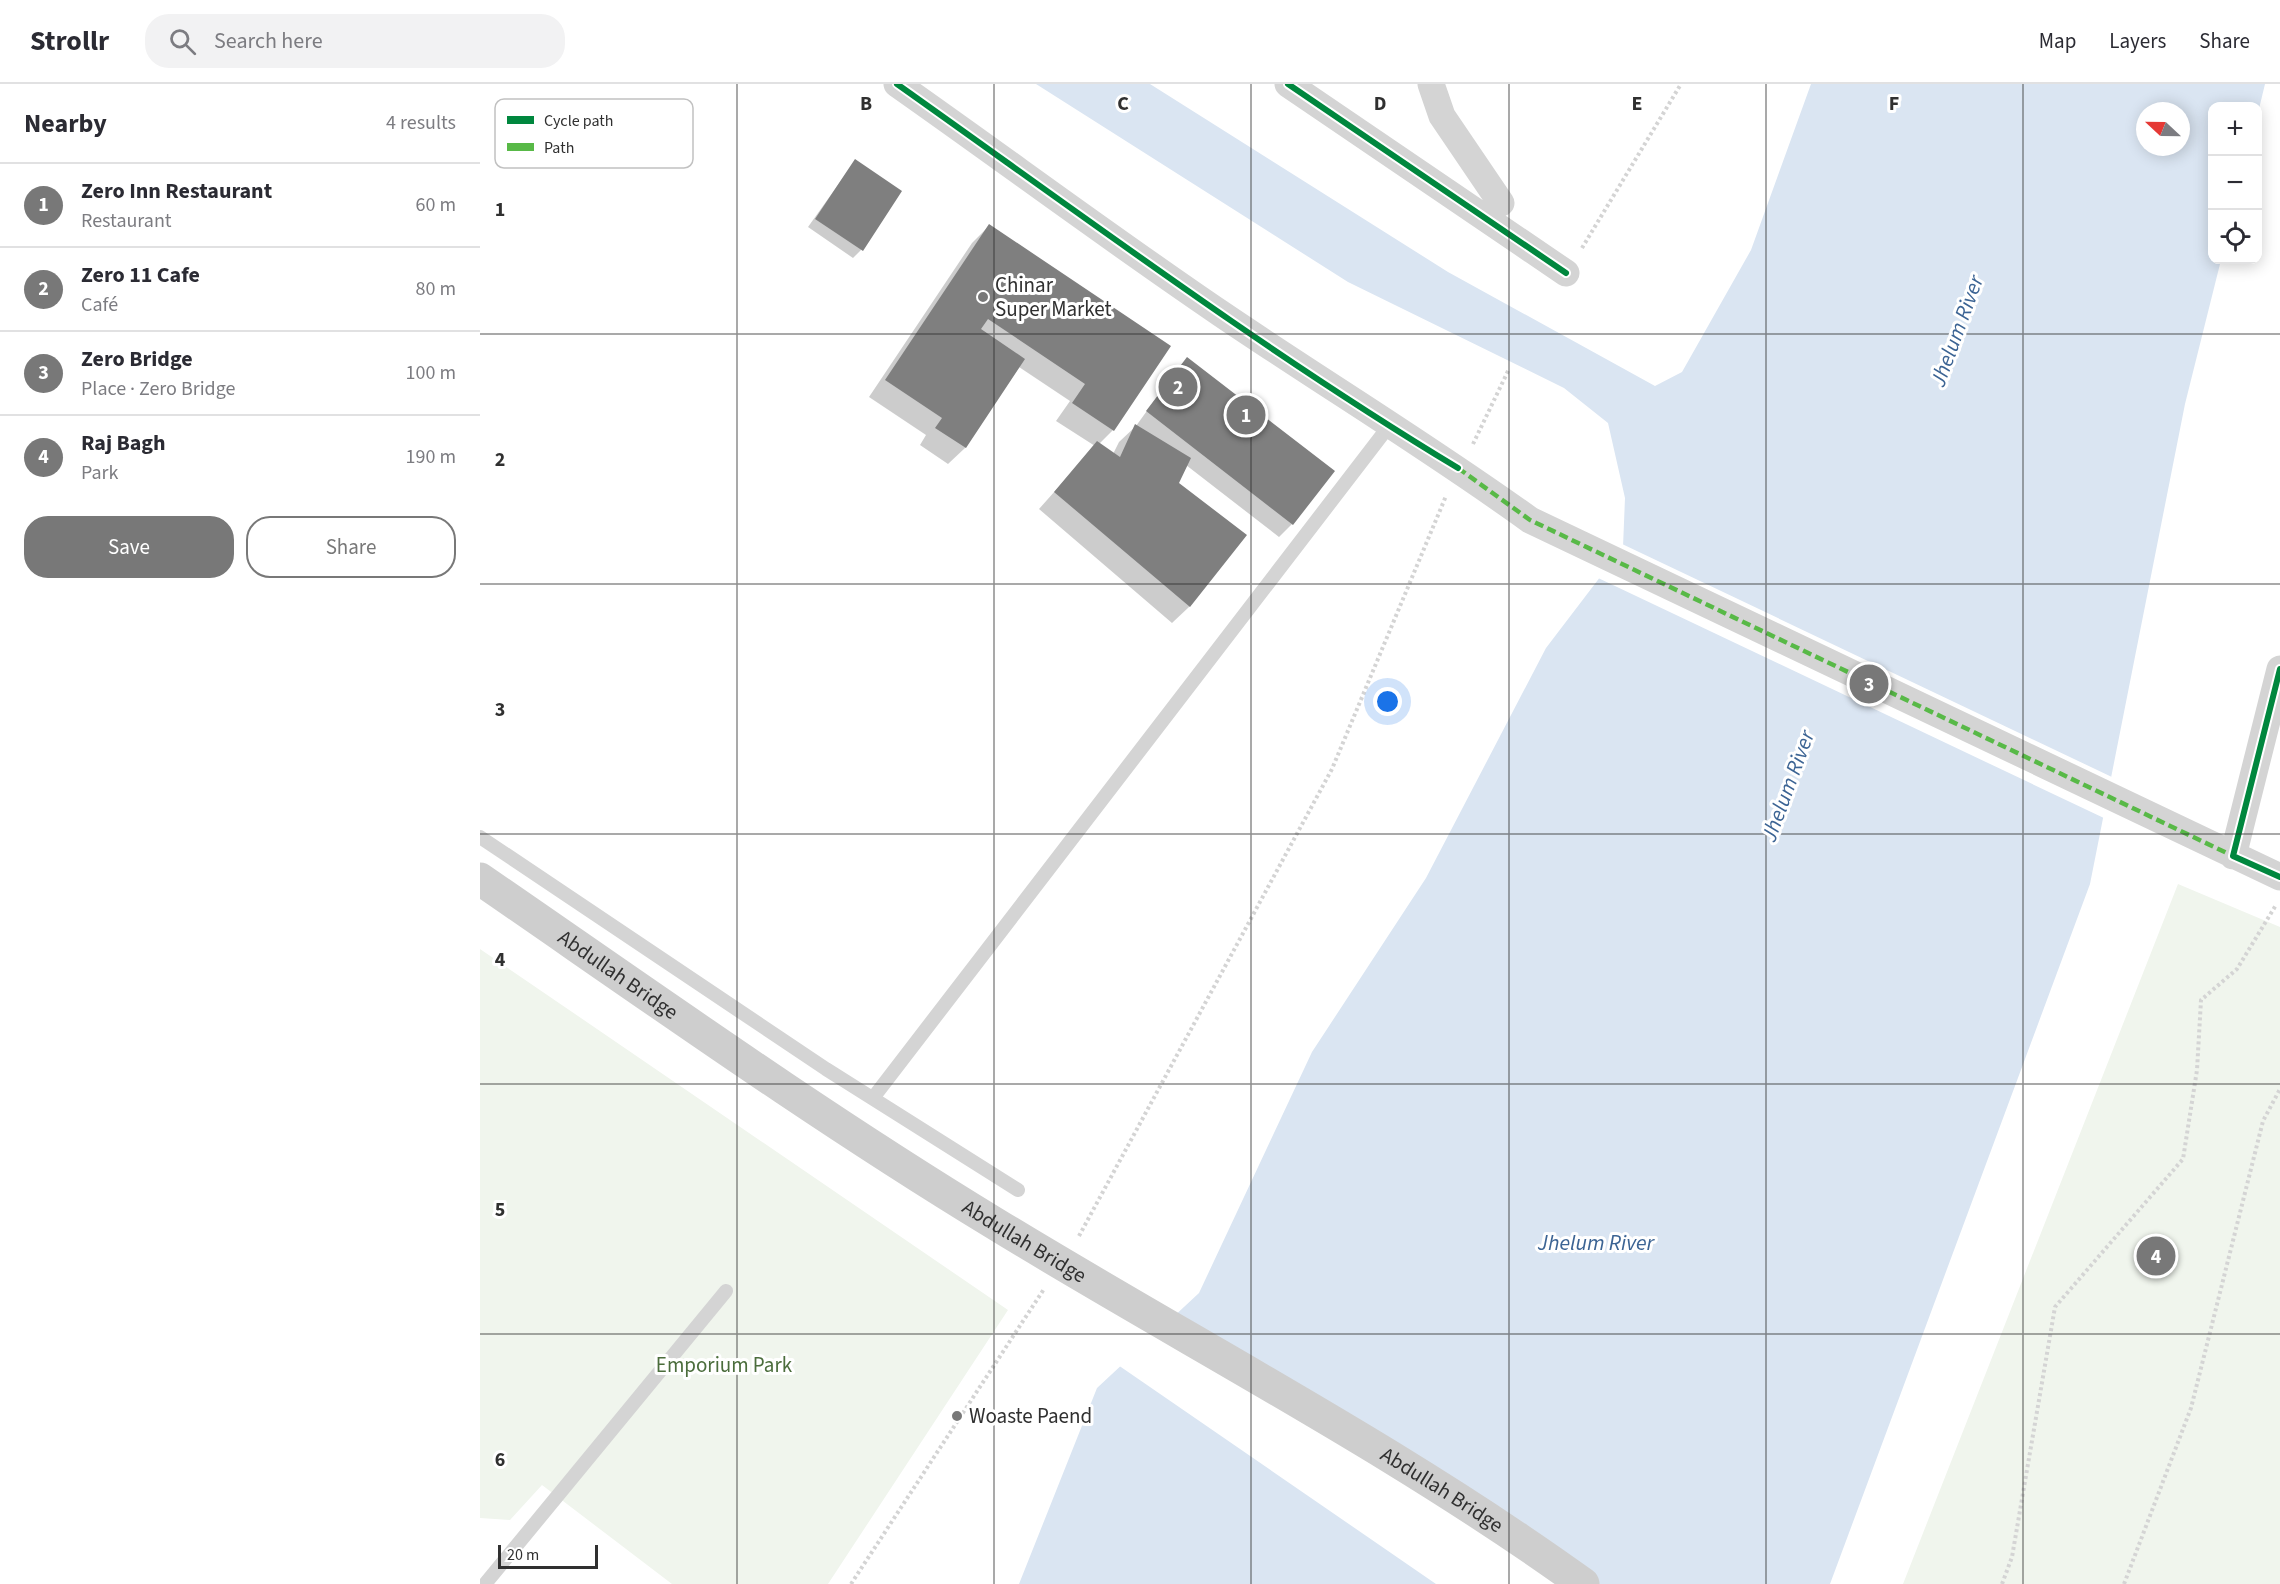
<!DOCTYPE html>
<meta charset="utf-8">
<style>
body{margin:0;font-family:"Source Sans 3",sans-serif;background:#f2f2f3;color:#2b2b33}
.controls{position:absolute;right:18px;top:18px;display:grid;overflow:hidden;border-radius:12px;box-shadow:0 3px 15px #0003}
.controls button{width:54px;height:54px;display:grid;place-items:center;padding:0;border:0;border-bottom:2px solid #e1e1e2;background:#fff;color:#2b2b33;font:30px sans-serif}
.compass{position:absolute;left:1656px;top:18px;width:54px;height:54px;border-radius:50%;background:#fff;box-shadow:0 3px 15px #0003;rotate:292deg}
.scale{position:absolute;left:18px;bottom:15px;width:100px;box-sizing:border-box;padding-left:6px;border:3px solid #303030;border-top:0;font-size:16px;line-height:21px;white-space:nowrap;color:#303030;-webkit-text-stroke:4px #fff;paint-order:stroke}
.you{position:absolute;left:908px;top:618px;width:21px;height:21px;margin:-15px;border:4px solid #fff;border-radius:50%;background:#1a73e8;box-shadow:0 0 0 9px #1a73e833}
.badge{display:grid;place-items:center;width:39px;height:39px;border-radius:50%;background:#787878;color:#fff;font-size:20px;font-weight:700}
.pin{position:absolute;translate:-50% -50%;border:3px solid #fff;box-shadow:0 2px 6px #0006}
.list{margin:0;padding:0;list-style:none}
h2{display:flex;justify-content:space-between;align-items:center;height:78px;margin:0;padding:0 24px;font-size:26px}
h2 small{font-size:20px;font-weight:400;color:#7c7c81}
.list li{display:grid;grid-template-columns:39px 1fr auto;gap:18px;align-items:center;box-sizing:border-box;height:84px;padding:0 24px;border-top:2px solid #e1e1e2}
.list b{display:block;font-size:22px;white-space:nowrap}
.list p{margin:0;font-size:20px;white-space:nowrap;color:#7c7c81}
.list em{font-size:20px;font-style:normal;color:#7c7c81}
.actions{display:flex;gap:12px;padding:18px 24px}
.actions a{flex:1;padding:14px 0;border:2px solid #787878;border-radius:24px;text-align:center;font-size:21px;color:#787878}
.actions .main{background:#787878;color:#fff}
.icon{flex:none;width:33px;height:33px;fill:none;stroke:currentColor;stroke-width:2;stroke-linecap:round;stroke-linejoin:round}
.map{position:relative;flex:none;width:1800px;height:1500px;overflow:hidden}
header{display:flex;align-items:center;gap:36px;box-sizing:border-box;height:84px;padding:0 30px;background:#fff;border-bottom:2px solid #e1e1e2}
header strong{font-size:28px}
nav{display:flex;gap:33px;margin-inline-start:auto;font-size:21px}
.search{width:420px;height:54px;background:#f2f2f3;display:flex;align-items:center;gap:15px;box-sizing:border-box;padding:0 21px;border-radius:24px;color:#7c7c81;font-size:22px}
main{display:flex}
aside{flex:1;background:#fff}
.map>svg:first-child{display:block}
.green{fill:#f0f5ed}
.water{fill:#dae5f2;fill-rule:evenodd}
.pier{fill:#fff}
.shadow{fill:#0003}
.building{fill:#7f7f7f}
.lines{fill:none;stroke-linecap:round;stroke-linejoin:round}
.path{stroke:#d4d4d4;stroke-width:4;stroke-dasharray:3 3;stroke-linecap:butt}
.lane{stroke:#d4d4d4;stroke-width:14}
.street{stroke:#d4d4d4;stroke-width:27}
.secondary-bridge{stroke:#cecece;stroke-width:33}
.quiet{stroke:#58b947;stroke-width:4.5;stroke-dasharray:9 4.5;stroke-linecap:butt}
.cycleway-casing{stroke:#fff;stroke-width:10}
.cycleway{stroke:#00873e;stroke-width:6}
.grid{fill:none;stroke:#303030;stroke-width:1.5;stroke-opacity:0.55}
.poi-dot{fill:#787878;stroke:#fff;stroke-width:2}
.labels{text-anchor:middle;dominant-baseline:central;stroke-width:6;stroke-linejoin:round;paint-order:stroke}
.poi-label{font-size:21px;fill:#303030;stroke:#fff;text-anchor:start}
.street-label{font-size:21px;fill:#303030;stroke:#fff}
.park-label{font-size:21px;fill:#4b6d3c;stroke:#fff}
.water-label{font-size:22px;font-style:italic;fill:#3c6494;stroke:#fff}
.key{fill:#fff;stroke:#c1c1c1;stroke-width:1.5}
.key-label{font-size:16px;fill:#303030}
.grid-label{font-size:20px;text-anchor:middle;font-weight:bold;fill:#303030;stroke:#fff;stroke-width:6;stroke-linejoin:round;paint-order:stroke}
</style>
<header>
<strong>Strollr</strong>
<div class="search"><svg class="icon" aria-label="search" viewBox="0 0 24 24"><circle cx="10" cy="10" r="6"/><path d="M15 15l6 6"/></svg>Search here</div>
<nav><a>Map</a><a>Layers</a><a>Share</a></nav>
</header>
<main>
<aside>
<h2>Nearby<small>4 results</small></h2>
<ul class="list">
<li><span class="badge">1</span><div><b>Zero Inn Restaurant</b><p>Restaurant</p></div><em>60 m</em></li>
<li><span class="badge">2</span><div><b>Zero 11 Cafe</b><p>Café</p></div><em>80 m</em></li>
<li><span class="badge">3</span><div><b>Zero Bridge</b><p>Place · Zero Bridge</p></div><em>100 m</em></li>
<li><span class="badge">4</span><div><b>Raj Bagh</b><p>Park</p></div><em>190 m</em></li>
</ul>
<div class="actions"><a class="main">Save</a><a>Share</a></div>
</aside>
<div class="map">
<svg width="1800" height="1500" viewBox="0 0 1800 1500">
<rect width="100%" height="100%" fill="#fff"/>
<path class="green" d="M1698,800L1800,843V1500H1423Z
M0,865L528,1226L348,1500H192L62,1401L30,1436L0,1434Z"/>
<path class="water" d="M556,0H670L968,188L1175,302L1202,288L1271,166L1331,0H1785L1778,29V22H1732V176H1741L1705,320L1610,800L1350,1500H539L617,1304L719,1209L832,968L946,794L1066,564L1143,463L1145,414L1128,339L1084,304L868,198ZM1665,27H1701V63H1665Z"/>
<path class="pier" d="M1140,459L1634,694L1626,735L1116,493Z
M690,1232L1080,1500H956L638,1281Z"/>
<path class="shadow" d="M375,77L381,166L373,174L328,143Z
M509,142L689,263L633,346L619,360L633,370L639,358L656,342L695,288L707,275L812,440L799,453L706,381L697,400L765,451L709,523L692,539L559,425L615,362L576,337L590,317L539,283L485,364L468,380L440,361L446,351L389,313L492,159Z"/>
<path class="building" d="M375,75L422,107L383,167L335,135Z
M509,140L691,262L634,347L592,319L605,300L508,235L501,245L545,275L486,364L455,344L462,334L405,296Z
M707,273L855,387L813,441L666,327Z
M655,340L711,374L699,399L767,451L710,523L574,408L617,357L640,373Z"/>
<g class="lines">
<path class="path" d="M1102,164L1201,0
M993,360L1029,285
M599,1152L852,685L966,412
M371,1500L564,1205
M1522,1500L1532,1473L1575,1223L1703,1075L1717,986L1721,916L1757,885L1796,821
M1644,1500L1711,1324L1783,1037L1800,1005"/>
<path class="lane" d="M0,753L346,985L538,1106
M393,1014L909,342
M5,1500L246,1207"/>
<path class="street" d="M417,0C525,76 631,155 740,229C843,299 949,363 1050,436L1800,793
M808,0L1086,189
M951,0L962,32L1021,119
M1753,772L1800,585"/>
<path class="secondary-bridge" id="s1" d="M0,795C170,912 338,1032 514,1139C710,1259 916,1365 1103,1500"/>
<path class="quiet" d="M978,384L1050,436L1753,772"/>
<defs>
<path id="cycleway" d="M417,0C602,131 784,267 978,384
M808,0L1086,189
M1800,585L1753,772L1800,793"/>
</defs>
<use href="#cycleway" class="cycleway-casing"/>
<use href="#cycleway" class="cycleway"/>
</g>
<path class="grid" d="M257,0V1500M514,0V1500M771,0V1500M1029,0V1500M1286,0V1500M1543,0V1500M0,250H1800M0,500H1800M0,750H1800M0,1000H1800M0,1250H1800"/>
<g class="poi-dot">
<circle cx="503" cy="213" r="6"/>
<circle cx="477" cy="1332" r="6"/>
</g>
<g class="labels">
<g class="poi-label">
<text x="515" y="201">Chinar<tspan x="515" dy="24">Super Market</tspan></text>
<text x="489" y="1332">Woaste Paend</text>
</g>
<g class="street-label">
<text stroke="none"><textPath href="#s1" startOffset="168">Abdullah Bridge</textPath></text>
<text stroke="none"><textPath href="#s1" startOffset="654">Abdullah Bridge</textPath></text>
<text stroke="none"><textPath href="#s1" startOffset="1140">Abdullah Bridge</textPath></text>
</g>
<g class="park-label">
<text x="244" y="1281">Emporium Park</text>
</g>
<g class="water-label">
<text transform="translate(1477 247) rotate(-70)">Jhelum River</text>
<text transform="translate(1308 702) rotate(-70)">Jhelum River</text>
<text x="1116" y="1159">Jhelum River</text>
</g>
</g>
<rect x="15" y="15" width="198" height="69" rx="9" class="key"/>
<rect x="27" y="32" width="27" height="8" fill="#00873e"/>
<rect x="27" y="59" width="27" height="8" fill="#58b947"/>
<g class="key-label">
<text x="64" y="42">Cycle path</text>
<text x="64" y="69">Path</text>
</g>
<g class="grid-label">
<text x="386" y="26">B</text>
<text x="643" y="26">C</text>
<text x="900" y="26">D</text>
<text x="1157" y="26">E</text>
<text x="1414" y="26">F</text>
<text x="20" y="132">1</text>
<text x="20" y="382">2</text>
<text x="20" y="632">3</text>
<text x="20" y="882">4</text>
<text x="20" y="1132">5</text>
<text x="20" y="1382">6</text>
</g>
</svg>
<div class="controls">
<button>+</button>
<button>−</button>
<button><svg class="icon" aria-label="locate" viewBox="0 0 24 24"><circle cx="12" cy="12" r="6"/><path d="M12 2v4M12 18v4M2 12h4M18 12h4"/></svg></button>
</div>
<svg class="compass" viewBox="-18 -18 36 36"><path d="M0-13l5 13h-10z" fill="#e53935"/><path d="M0 13l5-13h-10z" fill="#7c7c81"/></svg>
<div class="scale">20 m</div>
<div class="you"></div>
<div class="pin badge" style="left:766px;top:331px">1</div>
<div class="pin badge" style="left:698px;top:303px">2</div>
<div class="pin badge" style="left:1389px;top:600px">3</div>
<div class="pin badge" style="left:1676px;top:1172px">4</div>
</div>
</main>
